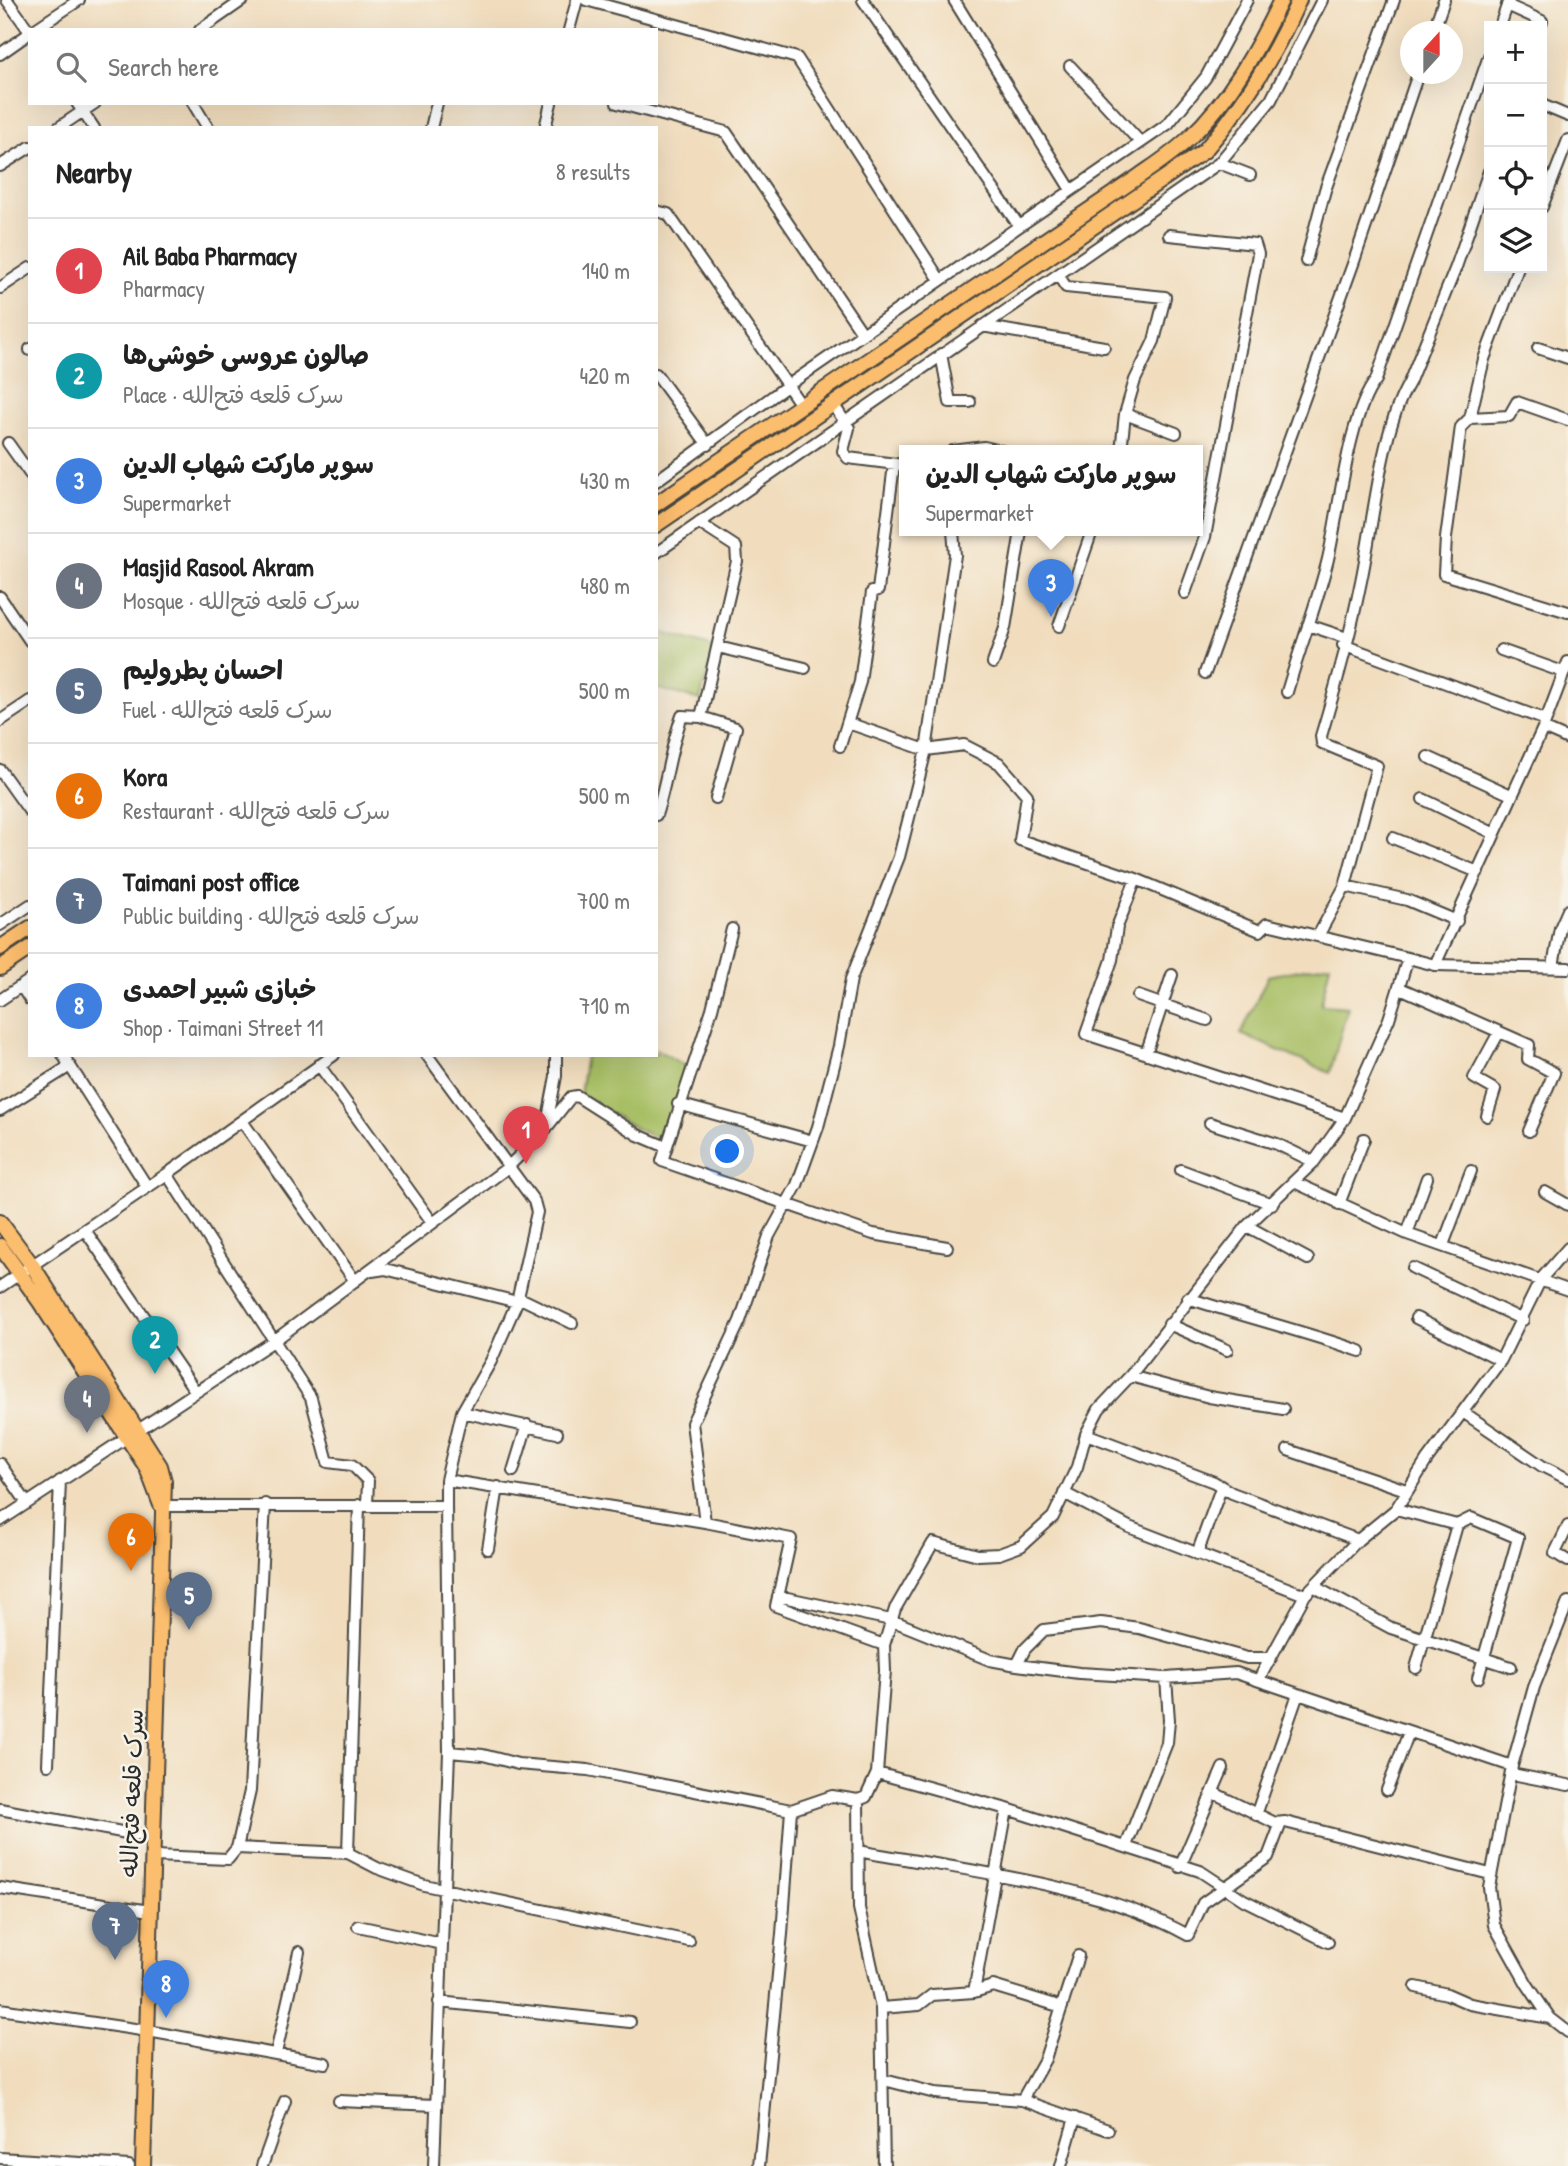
<!DOCTYPE html>
<meta charset="utf-8">
<style>
body{margin:0;font-family:"Patrick Hand","Playpen Sans Arabic",sans-serif;background:#f2f2f2;color:#222}
.controls{position:absolute;right:21px;top:21px;display:grid;overflow:hidden;border-radius:0px;box-shadow:0 7px 28px #0002}
.controls button{width:63px;height:63px;display:grid;place-items:center;padding:0;border:0;border-bottom:2px solid #e0e0e0;background:#fff;color:#222;font:35px sans-serif}
.compass{position:absolute;left:1400px;top:21px;width:63px;height:63px;border-radius:50%;background:#fff;box-shadow:0 7px 28px #0002;rotate:21deg}
.you{position:absolute;left:728px;top:1152px;width:24px;height:24px;margin:-18px;border:5px solid #fff;border-radius:50%;background:#1a73e8;box-shadow:0 0 0 10px #1a73e833}
.badge{display:grid;place-items:center;width:46px;height:46px;border-radius:50%;background:#ea580c;color:#fff;font-size:23px;font-weight:700}
.pin{position:absolute;translate:-50% -58px;filter:drop-shadow(0 2px 4px #0008)}
.pin::after{content:'';position:absolute;top:37px;width:24px;height:21px;background:inherit;clip-path:polygon(0 0,100% 0,50% 100%)}
.popup{position:absolute;left:899px;top:445px;width:304px;height:91px;box-sizing:border-box;display:grid;place-content:center;border-radius:0px;background:#fff;filter:drop-shadow(0 2px 5px #0005);font-size:23px;white-space:nowrap;color:#767676}
.popup b{font-size:26px;color:#222}
.popup::after{content:'';position:absolute;left:50%;top:100%;margin-left:-14px;border:14px solid transparent;border-top-color:#fff}
.list{margin:0;padding:0;list-style:none}
h2{display:flex;justify-content:space-between;align-items:center;height:91px;margin:0;padding:0 28px;font-size:30px}
h2 small{font-size:23px;font-weight:400;color:#767676}
.list li{display:grid;grid-template-columns:46px 1fr auto;gap:21px;align-items:center;box-sizing:border-box;height:105px;padding:0 28px;border-top:2px solid #e0e0e0}
.list b{display:block;font-size:26px;white-space:nowrap}
.list p{margin:0;font-size:23px;white-space:nowrap;color:#767676}
.list em{font-size:23px;font-style:normal;color:#767676}
.icon{flex:none;width:38px;height:38px;fill:none;stroke:currentColor;stroke-width:2;stroke-linecap:round;stroke-linejoin:round}
.map{position:relative;flex:none;width:1568px;height:2166px;overflow:hidden}
.search{position:absolute;background:#fff;box-shadow:0 7px 28px #0002;left:28px;top:28px;width:630px;height:77px;display:flex;align-items:center;gap:18px;box-sizing:border-box;padding:0 24px;border-radius:0px;color:#767676;font-size:26px}
.panel{position:absolute;background:#fff;box-shadow:0 7px 28px #0002;left:28px;top:126px;width:630px;height:931px;border-radius:0px}
.map>svg:first-child{display:block}
.green{fill:#a7be64;stroke:#697448;stroke-width:2}
.lines{fill:none;stroke-linecap:round;stroke-linejoin:round}
.minor-casing{stroke:#494641;stroke-width:14}
.major-casing{stroke:#494641;stroke-width:18}
.minor{stroke:#fff;stroke-width:10}
.major{stroke:#fbbd6e;stroke-width:14}
.labels{text-anchor:middle;dominant-baseline:central;stroke-width:5;stroke-linejoin:round;paint-order:stroke}
.street-label{font-size:24px;fill:#2b2b2b;stroke:#f7f3e8}
</style>
<div class="map">
<svg width="1568" height="2166" viewBox="0 0 1568 2166">
<rect width="100%" height="100%" fill="#f7f3e8"/>
<filter id="ink" filterUnits="userSpaceOnUse"><feTurbulence type="fractalNoise" baseFrequency=".0143" numOctaves="2"/><feDisplacementMap in="SourceGraphic" scale="14" xChannelSelector="R" yChannelSelector="G"/><feConvolveMatrix kernelMatrix="1 2 1 2 8 2 1 2 1" color-interpolation-filters="sRGB"/></filter>
<filter id="wash" filterUnits="userSpaceOnUse"><feTurbulence type="fractalNoise" baseFrequency=".00686" numOctaves="4" result="noise"/><feDisplacementMap in="SourceGraphic" scale="28" xChannelSelector="R" yChannelSelector="G"/><feGaussianBlur stdDeviation="1.57" result="paint"/><feColorMatrix in="noise" values="0 0 0 0 0 0 0 0 0 0 0 0 0 0 0 0 0 1.4 0 .05"/><feComposite in="paint" operator="in"/></filter>
<g filter="url(#wash)">
<rect width="100%" height="100%" fill="#f1ddbe"/>
<path class="green" d="M656,631L714,648L700,700L656,688Z
M1330,964L1321,1005L1348,1007L1330,1073L1241,1034L1268,976Z
M656,1049L687,1067L665,1141L639,1130L580,1094L586,1055H656Z"/>
</g>
<g filter="url(#ink)">
<g class="lines">
<defs>
<path id="minor" d="M7,0L30,32
M586,0L797,58L940,280
M863,0L1019,226
M954,0L1071,190
M1507,5L1542,21
M1500,26L1509,0
M34,30L79,0
M200,30L243,0
M569,30L577,0
M1433,32L1444,0
M0,54L30,33
M1070,66L1140,142
M77,103L94,128
M193,103L208,128
M617,103L726,132L863,334
M1542,105L1568,116
M58,128L95,103
M431,128L437,103
M545,128L551,103
M1219,163L1250,175
M0,166L30,147
M1542,207L1568,140
M656,211L668,214L801,405
M1169,235L1255,244L1258,254L1205,537L1185,593
M1306,261L1325,190L1394,0
M1518,268L1484,359L1470,418L1461,427L1446,538L1444,574L1568,612
M1058,275L1066,287L1165,297L1154,341L1135,380L1125,414L1121,451
M0,288L30,268
M982,326L1104,347
M1538,348L1568,358
M30,349V350
M941,354L950,402H970
M656,374L708,445
M833,404L849,428L843,451L848,458L904,465
M1125,414L1176,433
M1470,418L1509,416L1517,402L1568,420
M8,443L30,474
M953,451L984,447L1002,451
M656,481L787,386L1168,124L1206,77L1247,0
M656,553L1219,163L1271,100L1322,0
M0,597L30,641
M1308,625L1347,638
M1059,626L1092,531
M1343,645L1546,720
M718,647L805,668
M1501,650L1563,672
M993,663L1005,628L1021,531
M1205,673L1353,264L1418,74
M1287,692C1300,647 1317,604 1328,559C1339,513 1348,415 1376,380L1489,56
M701,717L736,728L716,798
M0,721L30,701
M848,723L926,750L964,745L999,763L1027,795L1020,840L1136,879L1260,931L1267,924L1408,958
M1543,728L1568,739
M840,746L860,682L872,592L878,590L894,465
M1428,757L1511,795
M0,770L30,812
M1423,799L1493,833
M656,815C667,782 670,748 682,716L701,717L737,561L736,547L699,523
M1393,838L1478,872
M1136,879L1117,927L1112,960L1086,1034L1345,1118
M1345,886L1407,900L1457,921
M0,925L30,905
M732,929L712,1009L662,1161L873,1234L947,1247
M1318,936L1345,886L1377,766L1322,743L1321,736C1336,686 1350,636 1360,586C1373,528 1380,431 1409,383L1456,267L1489,171
M1435,965L1543,728L1568,662
M1553,966L1560,928L1568,910
M21,986L30,1000
M1400,988L1529,1045L1528,1059L1554,1073L1529,1131
M1138,996L1207,1020
M0,1000L30,980
M1146,1054L1172,975
M63,1055L146,1185
M427,1055L534,1201L537,1212L517,1302L491,1361L462,1412L446,1480
M319,1065L432,1222
M678,1104L813,1141
M0,1110L70,1066
M1487,1116L1495,1090L1474,1078L1498,1034
M242,1121L355,1281
M1210,1123L1277,1144L1314,1162
M548,1126L571,1097L577,1096L638,1135L664,1146
M1181,1170L1272,1204
M167,1174L311,1398L328,1462L352,1465L368,1481L367,1505
M1294,1182L1407,1234L1568,1290
M1545,1192L1568,1205
M1339,1204L1364,1139
M1247,1226L1308,1259
M85,1230L196,1392
M1407,1234L1427,1178
M1443,1245L1471,1171
M1413,1268L1523,1320
M372,1271L385,1269L517,1302
M0,1287L167,1174L334,1055
M518,1297L572,1323
M1188,1298C1245,1317 1303,1331 1360,1351
M1416,1318L1501,1360
M1169,1324L1227,1350
M1130,1376L1209,1397L1283,1409
M462,1412L557,1433
M1463,1412L1542,1466L1568,1479
M1086,1434L1214,1482L1232,1493L1358,1540
M1288,1450L1406,1490
M0,1464L27,1503
M513,1471L527,1425
M1064,1493L1129,1527L1305,1595
M162,1506H446L449,1752L434,2166
M446,1506V1480L705,1522
M1396,1509L1457,1525L1471,1518L1518,1538L1478,1678
M0,1521L275,1340L507,1168L546,1129L556,1076V1055
M1568,1526L1555,1553L1568,1561
M488,1549L498,1487
M1197,1554L1221,1488
M1315,1587L1391,1628L1511,1667
M778,1596L891,1620L990,1660L1017,1665L1079,1673L1166,1678L1236,1673L1512,1766
M1568,1602L1534,1687L1512,1766L1489,1887L1494,1925L1527,1984L1550,2018L1568,2032
M884,1645L776,1606L791,1539L705,1522L692,1423L740,1321L769,1236L797,1185L818,1127L839,1046L851,979L899,857L926,750L955,555L953,531
M1017,1665L1025,1649L1044,1630L1101,1623L1139,1628L1247,1658H1271
M1416,1668L1457,1525
M1259,1679L1305,1595L1358,1540L1396,1509L1427,1460L1501,1360L1541,1279L1568,1248
M449,1752L483,1755L518,1764L588,1770L791,1810
M48,1765L60,1481
M877,1773L1007,1809L1200,1871L1244,1900L1328,1942
M1512,1774L1568,1785
M1387,1790L1409,1732
M1214,1793L1275,1823L1285,1822L1490,1874
M0,1809L153,1838
M1256,1815L1298,1694
M1126,1846L1167,1743L1169,1720L1166,1678
M237,1848L348,1853L377,1868L424,1885L689,1941
M858,1851C967,1871 1091,1882 1188,1935L1203,1903L1268,1857L1281,1823
M348,1853L359,1505
M154,1856L228,1859L237,1848L250,1791L265,1504
M1180,1867L1223,1768
M0,1888L150,1911
M358,1926L442,1944
M1416,1987L1447,1994L1470,2004L1550,2018
M974,1992L1007,1809
M439,2002L630,2022
M881,2008L919,2005L932,1995L974,1992L993,1986L1062,2007
M0,2009L148,2031L325,2063
M276,2053L299,1952
M884,2080L935,2093L1022,2100L1108,2130
M1022,2100L1045,2059L1078,1956
M339,2101L436,2105
M0,2158L129,2166
M262,2166L285,2101
M759,2166L782,1934L791,1810L832,1796L858,1800
M884,2166L881,2008L859,1908L858,1800L866,1797L877,1773L885,1671L884,1645L895,1609L933,1543L978,1555L999,1554L1021,1546L1053,1517L1077,1467L1086,1434L1099,1409L1130,1376L1247,1226L1314,1162L1345,1118L1389,1019L1408,958L1435,965L1568,968
M1061,2166L1075,2118"/>
<path id="major" d="M656,504L1138,177C1155,165 1174,153 1189,138C1229,101 1258,48 1281,0
M656,525L1204,151C1244,105 1274,57 1299,0
M0,948L30,928
M0,968L30,948
M0,1222L32,1265L160,1466L164,1481L143,2166
M0,1246L40,1302L147,1468L161,1505"/>
</defs>
<use href="#minor" class="minor-casing"/>
<use href="#major" class="major-casing"/>
<use href="#minor" class="minor"/>
<use href="#major" class="major"/>
</g>
</g>
<g class="labels">
<g class="street-label">
<text transform="translate(131 1793) rotate(-88)">سرک قلعه فتح‌الله</text>
</g>
</g>
</svg>
<div class="controls">
<button>+</button>
<button>−</button>
<button><svg class="icon" aria-label="locate" viewBox="0 0 24 24"><circle cx="12" cy="12" r="6"/><path d="M12 2v4M12 18v4M2 12h4M18 12h4"/></svg></button>
<button><svg class="icon" aria-label="layers" viewBox="0 0 24 24"><path d="M12 4l9 5-9 5-9-5zM3 14l9 5 9-5"/></svg></button>
</div>
<svg class="compass" viewBox="-18 -18 36 36"><path d="M0-13l5 13h-10z" fill="#e53935"/><path d="M0 13l5-13h-10z" fill="#767676"/></svg>
<div class="you"></div>
<div class="pin badge" style="left:526px;top:1164px;background:#e0444e">1</div>
<div class="pin badge" style="left:155px;top:1374px;background:#0f9aa8">2</div>
<div class="pin badge" style="left:1051px;top:617px;background:#3f7fe0">3</div>
<div class="popup"><b>سوپر مارکت شهاب الدین</b>Supermarket</div>
<div class="pin badge" style="left:87px;top:1433px;background:#6b7280">4</div>
<div class="pin badge" style="left:189px;top:1630px;background:#5c6f8a">5</div>
<div class="pin badge" style="left:131px;top:1571px;background:#e8710a">6</div>
<div class="pin badge" style="left:115px;top:1960px;background:#5c6f8a">7</div>
<div class="pin badge" style="left:166px;top:2018px;background:#3f7fe0">8</div>
<div class="search"><svg class="icon" aria-label="search" viewBox="0 0 24 24"><circle cx="10" cy="10" r="6"/><path d="M15 15l6 6"/></svg>Search here</div>
<section class="panel">
<h2>Nearby<small>8 results</small></h2>
<ul class="list">
<li><span class="badge" style="background:#e0444e">1</span><div><b>Ail Baba Pharmacy</b><p>Pharmacy</p></div><em>140 m</em></li>
<li><span class="badge" style="background:#0f9aa8">2</span><div><b>صالون عروسی خوشی‌ها</b><p>Place · سرک قلعه فتح‌الله</p></div><em>420 m</em></li>
<li><span class="badge" style="background:#3f7fe0">3</span><div><b>سوپر مارکت شهاب الدین</b><p>Supermarket</p></div><em>430 m</em></li>
<li><span class="badge" style="background:#6b7280">4</span><div><b>Masjid Rasool Akram</b><p>Mosque · سرک قلعه فتح‌الله</p></div><em>480 m</em></li>
<li><span class="badge" style="background:#5c6f8a">5</span><div><b>احسان پطرولیم</b><p>Fuel · سرک قلعه فتح‌الله</p></div><em>500 m</em></li>
<li><span class="badge" style="background:#e8710a">6</span><div><b>Kora</b><p>Restaurant · سرک قلعه فتح‌الله</p></div><em>500 m</em></li>
<li><span class="badge" style="background:#5c6f8a">7</span><div><b>Taimani post office</b><p>Public building · سرک قلعه فتح‌الله</p></div><em>700 m</em></li>
<li><span class="badge" style="background:#3f7fe0">8</span><div><b>خبازی شبیر احمدی</b><p>Shop · Taimani Street 11</p></div><em>710 m</em></li>
</ul>
</section>
</div>
